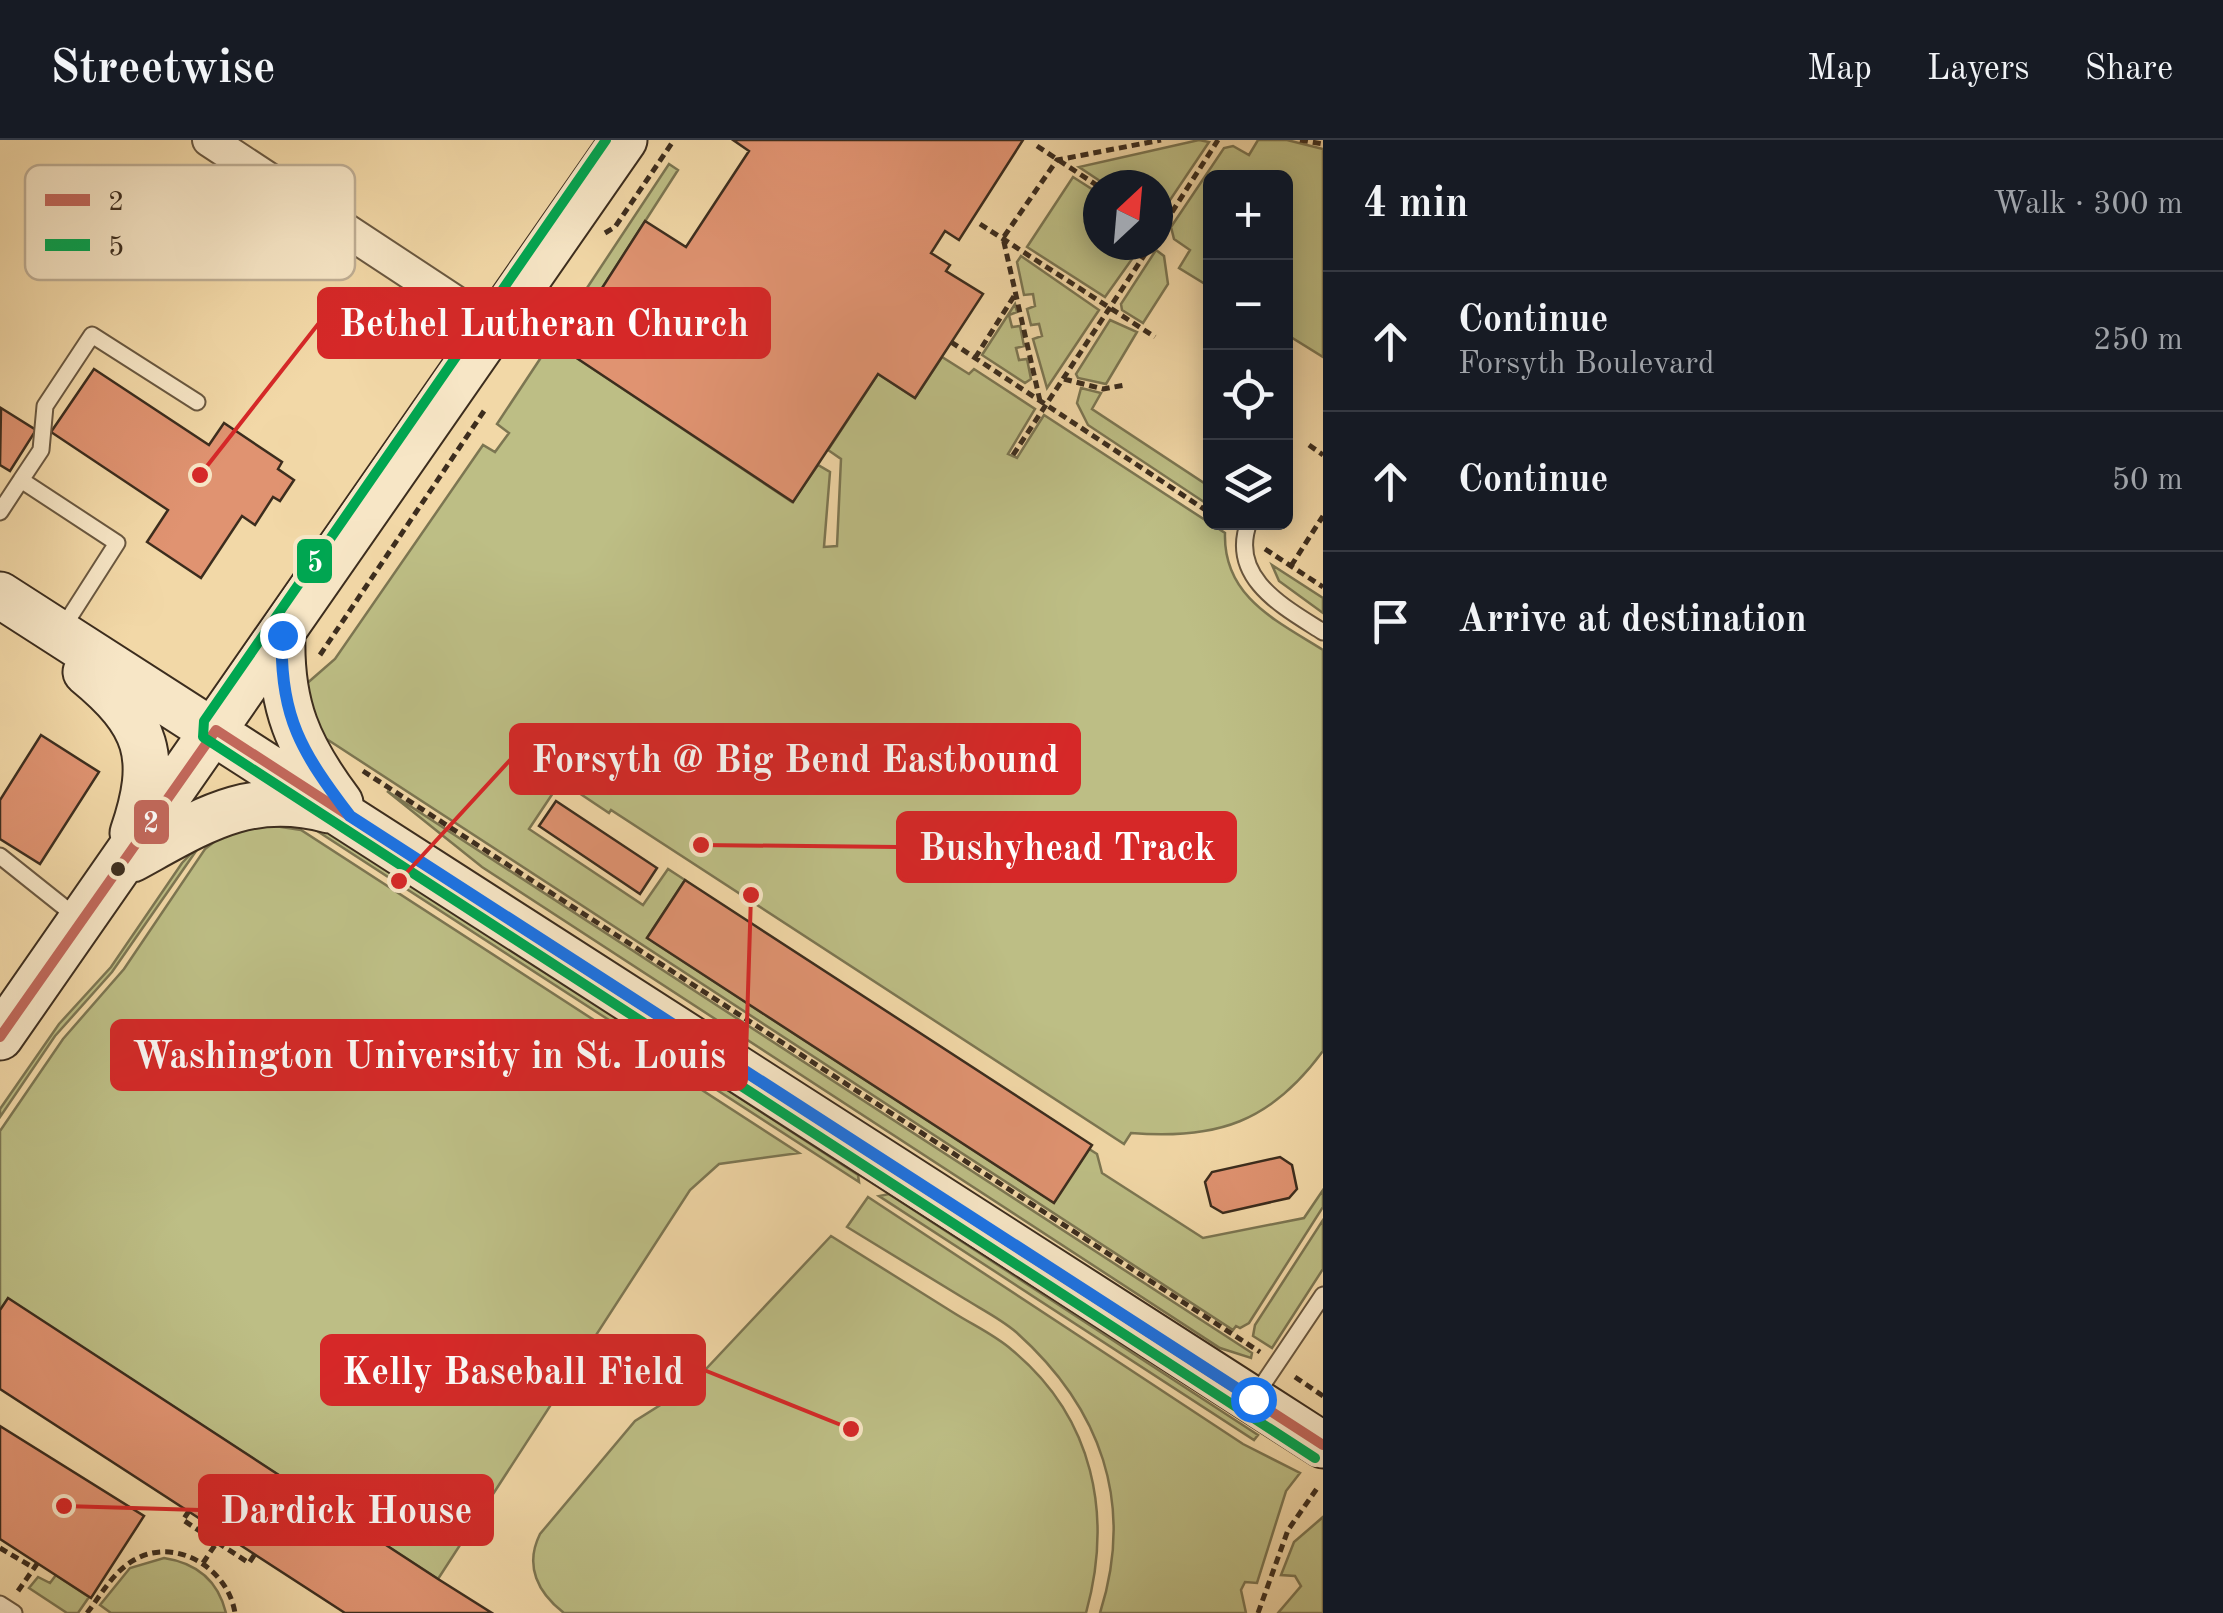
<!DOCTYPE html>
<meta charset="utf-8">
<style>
body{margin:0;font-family:"Old Standard TT",serif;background:#242831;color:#f1f3f6}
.controls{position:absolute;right:30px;top:30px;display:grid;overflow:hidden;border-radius:15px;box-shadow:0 5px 25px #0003}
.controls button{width:90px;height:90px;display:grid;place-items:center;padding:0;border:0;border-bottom:2px solid #363941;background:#171b24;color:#f1f3f6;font:50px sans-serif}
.compass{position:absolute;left:1083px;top:30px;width:90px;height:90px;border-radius:50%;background:#171b24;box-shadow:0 5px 25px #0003;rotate:26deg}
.stop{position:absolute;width:30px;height:30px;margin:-22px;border:8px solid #1a73e8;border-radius:50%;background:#fff}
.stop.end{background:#1a73e8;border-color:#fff;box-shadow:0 2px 10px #0008}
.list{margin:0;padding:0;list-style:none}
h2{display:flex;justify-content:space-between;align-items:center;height:130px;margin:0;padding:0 40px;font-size:42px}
h2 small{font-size:32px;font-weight:400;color:#9ea1a6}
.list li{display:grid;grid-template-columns:65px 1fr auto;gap:30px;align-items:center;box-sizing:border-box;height:140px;padding:0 40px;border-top:2px solid #363941}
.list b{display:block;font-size:38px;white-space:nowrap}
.list p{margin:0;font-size:32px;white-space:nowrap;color:#9ea1a6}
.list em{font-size:32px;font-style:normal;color:#9ea1a6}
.icon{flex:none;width:55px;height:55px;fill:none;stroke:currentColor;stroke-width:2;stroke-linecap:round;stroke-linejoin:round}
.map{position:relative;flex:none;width:1323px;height:1473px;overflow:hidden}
header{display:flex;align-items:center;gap:60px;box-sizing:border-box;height:140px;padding:0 50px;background:#171b24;border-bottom:2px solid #363941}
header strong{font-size:48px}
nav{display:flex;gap:55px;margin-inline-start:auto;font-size:35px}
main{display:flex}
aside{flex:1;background:#171b24}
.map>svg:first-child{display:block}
.green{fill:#bdbe85;stroke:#7c7652;stroke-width:2.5}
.building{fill:#e09371;stroke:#3c2d1e;stroke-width:2.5}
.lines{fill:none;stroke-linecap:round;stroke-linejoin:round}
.lane-casing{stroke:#6a5840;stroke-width:19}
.street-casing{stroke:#6a5840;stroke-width:36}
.secondary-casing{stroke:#3c2d1e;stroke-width:49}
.path{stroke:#3c2d1e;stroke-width:5;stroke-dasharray:8 5;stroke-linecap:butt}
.lane{stroke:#f7e6c6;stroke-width:15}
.street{stroke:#f7e6c6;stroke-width:32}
.secondary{stroke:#f7e6c6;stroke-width:45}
.bus-1-casing{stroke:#f7e6c6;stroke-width:18}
.bus-2-casing{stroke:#f7e6c6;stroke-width:18}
.bus-1{stroke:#c2685b;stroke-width:10}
.bus-2{stroke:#00a651;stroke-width:10}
.route{stroke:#1a73e8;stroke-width:12}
.bus-dot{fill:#3c2d1e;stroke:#f7e6c6;stroke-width:4}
.key{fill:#f7e6c6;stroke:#bfae94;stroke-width:2.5}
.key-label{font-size:28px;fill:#3c2d1e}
.leader{fill:none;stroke:#d62828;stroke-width:4}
.callout-dot{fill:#d62828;stroke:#f7e6c6;stroke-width:4}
.callout{fill:#d62828;stroke:#d62828;stroke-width:4}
.callout-label{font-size:38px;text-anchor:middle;font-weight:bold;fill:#fff}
.line-badge{stroke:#f7e6c6;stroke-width:4}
.badge-label{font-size:28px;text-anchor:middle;font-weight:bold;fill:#fff}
</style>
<header>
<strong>Streetwise</strong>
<nav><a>Map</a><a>Layers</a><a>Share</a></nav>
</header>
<main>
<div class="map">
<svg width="1323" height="1473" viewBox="0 0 1323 1473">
<rect width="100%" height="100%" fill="#f2d8a7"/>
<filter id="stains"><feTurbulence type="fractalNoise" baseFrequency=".002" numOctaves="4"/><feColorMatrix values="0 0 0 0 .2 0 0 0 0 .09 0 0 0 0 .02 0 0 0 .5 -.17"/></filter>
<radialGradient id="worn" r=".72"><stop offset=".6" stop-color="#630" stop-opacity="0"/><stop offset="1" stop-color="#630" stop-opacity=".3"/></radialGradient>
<path class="green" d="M1199,0L1209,2L1158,78V45H1106L1079,27Z
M1258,0H1287L1323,9V217L1286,194V38H1210V147L1179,128L1190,110L1174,99L1171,87L1224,8L1233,6L1249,15Z
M669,24L678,30L563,209L792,362L818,325L830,332L824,407L837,406L841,319L828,310L878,234L915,258L942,217L969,234L974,229L1035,269L1008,314L1017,318L1044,275L1225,393C1223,457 1277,481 1323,510V911C1271,982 1217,1000 1131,993L1124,1004L611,670L609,673L561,641L529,689L643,765L668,729L685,740L647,798L1053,1062L1089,1009L1097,1014L1102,1033L1203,1098L1304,1078L1323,1050V1067L1249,1183L1240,1188L1236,1186L1233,1190L322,596L304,546L335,519L483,305L495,312L509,293L497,284Z
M1073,37L1098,53V105H1142L1105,157L1027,107Z
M1156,110L1164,116L1168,144L1143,183L1122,170L1121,164Z
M1021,116L1099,170L1047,248L1033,199L1042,196L1039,184L1031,185L1027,169L1035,166L1033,154L1024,155L1017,122Z
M1015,164L1017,172L1009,175L1012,187L1020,186L1024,206L1016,208L1019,220L1027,219L1031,239L1025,243L982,215Z
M1110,180L1137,192L1106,244L1078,238L1076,234Z
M1081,248L1101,253L1092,269L1210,347V366L1088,285L1077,263Z
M1272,425L1323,458V473L1279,441Z
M387,651L1252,1213L1251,1218L1220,1208L482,727Z
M255,683L301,690L799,1013L719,1024L690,1050L438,1439L8,1159L0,1170V991L63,899L124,829L205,709L228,691Z
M314,689L330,691L858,1035L859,1042Z
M203,701L112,832L55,896L0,977V969L59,884L111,827L182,723Z
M889,1054L1258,1295L1254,1300L879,1056Z
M868,1057L1243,1304L1300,1333L1286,1351L1257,1443L1245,1442L1241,1450L1246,1473H1100C1135,1363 1101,1268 1016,1192C1001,1179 981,1169 965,1159C926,1135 887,1111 847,1087Z
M1323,1080V1129L1272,1208L1253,1196L1255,1185Z
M831,1096C872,1122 913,1147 954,1173C973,1185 995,1195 1012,1210C1094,1278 1113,1375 1086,1473H564C538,1453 524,1426 540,1394L635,1281L689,1247Z
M1323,1377V1473H1278L1301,1446L1295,1436L1281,1435L1294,1402Z
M164,1418C197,1423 218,1440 226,1473H111L100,1465L130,1428Z
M56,1435L89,1457L78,1473H67L29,1448L38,1437L50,1443Z"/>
<path class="building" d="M733,0H1023L959,100L945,91L931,113L950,125L946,131L983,154L915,258L878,234L793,362L563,209L645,81L686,107L749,11Z
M94,229L209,305L224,283L282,322L278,329L294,340L280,361L273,357L255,385L242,376L201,438L147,402L168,370L51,292Z
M1,268L36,290L10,331L0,325Z
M41,595L99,632L40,724L0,699V660Z
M556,661L657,728L640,754L539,686Z
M685,740L1092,1005L1054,1063L647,798Z
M1280,1017L1292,1025L1297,1049L1289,1058L1223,1073L1211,1066L1205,1042L1212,1032Z
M8,1158L438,1439L492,1473H345L0,1249V1170Z
M0,1286L144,1376L91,1458L0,1399Z"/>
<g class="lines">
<defs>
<path id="lane" d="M21,340L41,310L45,266L92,195L197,262
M0,372L21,340L117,403L62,489
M1249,382C1228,438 1284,467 1323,492
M0,716L79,779
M1255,1256L1323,1155
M0,1464L14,1473"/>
<path id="street" d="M209,0L493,187"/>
<path id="secondary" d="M0,455L1323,1305
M282,495C280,565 298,607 340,663
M86,532C148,583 159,617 133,693
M132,719C200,682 249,648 329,670
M0,897L624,0"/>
</defs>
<use href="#lane" class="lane-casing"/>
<use href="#street" class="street-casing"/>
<use href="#secondary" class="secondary-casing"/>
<path class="path" d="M1300,0L1323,4
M1037,6L1098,46
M980,84L1155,197
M605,93L615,87L674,0
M1158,94L1218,0
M951,202L1210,373
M975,218L1016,153
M1064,239L1103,249L1125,245
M1040,261L1003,98L1057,20L1161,0
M1309,305L1323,315
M1013,315L1151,105
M1265,409L1323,447
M1291,426L1323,376
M320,515L484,271
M363,631L1260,1212
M1295,1237L1323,1256
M189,1371L183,1380L249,1423L255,1414
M0,1408L34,1428
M203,1423L217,1402
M18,1451L39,1421
M87,1473C101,1455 113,1432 134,1420C175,1396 228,1428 235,1473
M1258,1473L1288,1390L1318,1347"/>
<use href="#lane" class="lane"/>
<use href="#street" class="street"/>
<use href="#secondary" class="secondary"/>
<defs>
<path id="bus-1" d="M216,590L1323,1305
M0,897L216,590"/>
<path id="bus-2" d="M606,0L204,581L203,597L1315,1318"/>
</defs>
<use href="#bus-1" class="bus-1-casing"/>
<use href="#bus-2" class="bus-2-casing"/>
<use href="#bus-1" class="bus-1"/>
<use href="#bus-2" class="bus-2"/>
</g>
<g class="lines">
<path class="route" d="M282,495C279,576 302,613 350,676L1253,1259"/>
</g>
<circle class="bus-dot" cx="118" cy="729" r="9"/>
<rect x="25" y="25" width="330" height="115" rx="15" class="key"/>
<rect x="45" y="54" width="45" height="12" fill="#c2685b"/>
<rect x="45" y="99" width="45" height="12" fill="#00a651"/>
<g class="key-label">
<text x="108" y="70">2</text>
<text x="108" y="115">5</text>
</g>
<path class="leader" d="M200 335L319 183M399 741L511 619M701 705L898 707M751 755L746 915M851 1289L704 1230M64 1366L200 1370"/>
<g class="callout-dot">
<circle cx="200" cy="335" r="10"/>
<circle cx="399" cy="741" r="10"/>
<circle cx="701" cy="705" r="10"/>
<circle cx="751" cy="755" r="10"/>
<circle cx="851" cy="1289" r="10"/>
<circle cx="64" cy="1366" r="10"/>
</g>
<g class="callout">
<rect x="319" y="149" width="450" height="68" rx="10"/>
<rect x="511" y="585" width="568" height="68" rx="10"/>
<rect x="898" y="673" width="337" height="68" rx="10"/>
<rect x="112" y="881" width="634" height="68" rx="10"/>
<rect x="322" y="1196" width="382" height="68" rx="10"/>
<rect x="200" y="1336" width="292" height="68" rx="10"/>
</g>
<g class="callout-label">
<text x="544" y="196">Bethel Lutheran Church</text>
<text x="795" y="632">Forsyth @ Big Bend Eastbound</text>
<text x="1067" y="720">Bushyhead Track</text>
<text x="429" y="928">Washington University in St. Louis</text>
<text x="513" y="1244">Kelly Baseball Field</text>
<text x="346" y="1383">Dardick House</text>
</g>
<g class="line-badge">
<rect x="295" y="397" width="39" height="48" rx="10" fill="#00a651"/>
<rect x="132" y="658" width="39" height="48" rx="10" fill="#c2685b"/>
</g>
<g class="badge-label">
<text x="315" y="431">5</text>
<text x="151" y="692">2</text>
</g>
<rect width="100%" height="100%" filter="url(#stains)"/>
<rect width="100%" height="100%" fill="url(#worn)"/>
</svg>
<div class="controls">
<button>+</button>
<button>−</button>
<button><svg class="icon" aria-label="locate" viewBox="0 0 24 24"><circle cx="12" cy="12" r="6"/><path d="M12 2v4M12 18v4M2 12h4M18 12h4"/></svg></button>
<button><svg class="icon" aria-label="layers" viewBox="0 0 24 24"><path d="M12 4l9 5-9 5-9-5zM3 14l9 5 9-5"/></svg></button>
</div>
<svg class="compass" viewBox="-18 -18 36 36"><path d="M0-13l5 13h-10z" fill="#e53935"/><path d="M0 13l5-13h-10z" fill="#9ea1a6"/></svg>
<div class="stop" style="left:1253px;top:1259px"></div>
<div class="stop end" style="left:282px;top:495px"></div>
</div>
<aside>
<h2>4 min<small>Walk · 300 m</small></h2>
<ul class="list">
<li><svg class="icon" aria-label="ahead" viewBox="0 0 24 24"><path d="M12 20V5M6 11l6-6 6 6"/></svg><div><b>Continue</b><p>Forsyth Boulevard</p></div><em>250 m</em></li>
<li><svg class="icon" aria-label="ahead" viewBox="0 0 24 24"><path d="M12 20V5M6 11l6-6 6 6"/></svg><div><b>Continue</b></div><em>50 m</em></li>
<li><svg class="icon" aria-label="arrive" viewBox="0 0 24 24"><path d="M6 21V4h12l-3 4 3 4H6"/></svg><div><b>Arrive at destination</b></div></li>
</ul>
</aside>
</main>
